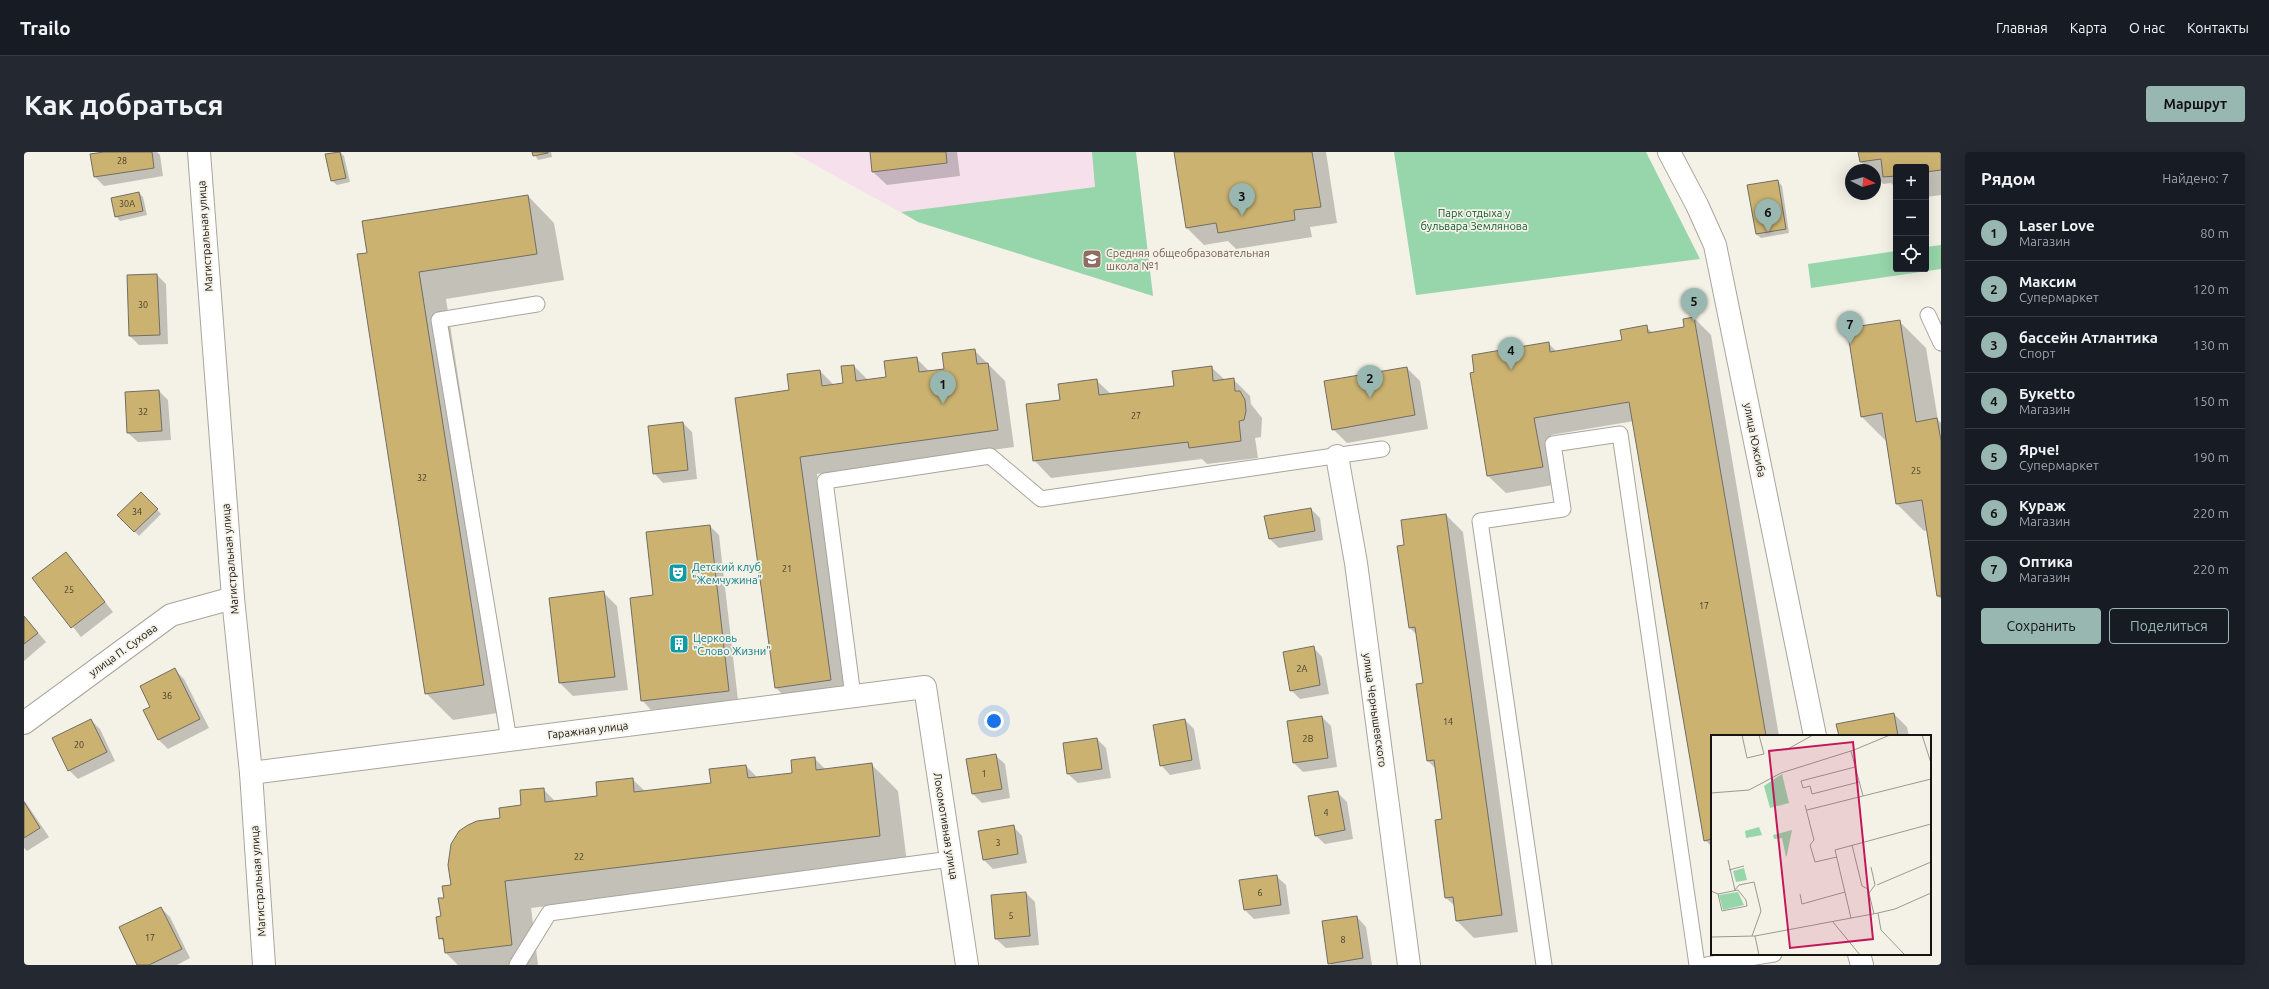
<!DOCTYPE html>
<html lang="ru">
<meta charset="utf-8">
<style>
body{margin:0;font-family:Ubuntu,sans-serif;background:#242831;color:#f1f3f6}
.controls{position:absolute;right:12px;top:12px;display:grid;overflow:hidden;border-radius:4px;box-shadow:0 4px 16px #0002}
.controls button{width:36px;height:36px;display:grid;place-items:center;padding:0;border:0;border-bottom:1px solid #363941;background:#171b24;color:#f1f3f6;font:20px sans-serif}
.compass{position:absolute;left:1821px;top:12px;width:36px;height:36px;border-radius:50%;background:#171b24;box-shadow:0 4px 16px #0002;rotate:96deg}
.you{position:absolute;left:970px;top:569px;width:14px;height:14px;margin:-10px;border:3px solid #fff;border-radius:50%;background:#1a73e8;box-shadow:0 0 0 6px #1a73e833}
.badge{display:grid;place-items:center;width:26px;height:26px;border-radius:50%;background:#99b7b1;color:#111;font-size:13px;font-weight:700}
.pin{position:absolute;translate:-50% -33px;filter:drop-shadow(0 1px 2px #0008)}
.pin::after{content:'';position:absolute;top:21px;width:14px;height:12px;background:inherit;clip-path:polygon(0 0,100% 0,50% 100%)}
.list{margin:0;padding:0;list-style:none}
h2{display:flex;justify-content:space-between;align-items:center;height:52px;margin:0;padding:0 16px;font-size:17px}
h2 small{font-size:13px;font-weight:400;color:#9ea1a6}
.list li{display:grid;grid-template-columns:26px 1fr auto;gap:12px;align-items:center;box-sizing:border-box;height:56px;padding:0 16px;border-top:1px solid #363941}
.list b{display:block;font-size:15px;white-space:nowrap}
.list p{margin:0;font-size:13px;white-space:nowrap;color:#9ea1a6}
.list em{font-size:13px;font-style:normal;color:#9ea1a6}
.actions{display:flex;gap:8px;padding:12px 16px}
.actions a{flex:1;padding:9px 0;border:1px solid #99b7b1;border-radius:4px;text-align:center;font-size:14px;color:#99b7b1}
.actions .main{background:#99b7b1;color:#111}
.icon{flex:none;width:22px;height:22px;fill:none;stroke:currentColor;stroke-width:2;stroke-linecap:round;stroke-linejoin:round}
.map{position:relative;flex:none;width:1917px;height:813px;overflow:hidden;border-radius:4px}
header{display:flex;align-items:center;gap:24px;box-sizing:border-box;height:56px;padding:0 20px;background:#171b24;border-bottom:1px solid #363941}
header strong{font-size:19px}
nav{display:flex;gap:22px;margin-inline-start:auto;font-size:14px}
.intro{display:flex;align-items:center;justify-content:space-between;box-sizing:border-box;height:96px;padding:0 24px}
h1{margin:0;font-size:28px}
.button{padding:10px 18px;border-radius:4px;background:#99b7b1;color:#111;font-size:14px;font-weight:700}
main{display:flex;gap:24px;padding:0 24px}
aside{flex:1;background:#171b24;border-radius:4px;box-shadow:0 4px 16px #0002}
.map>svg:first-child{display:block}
.education{fill:#f6e0ec}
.green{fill:#97d5aa}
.shadow{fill:#0003}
.building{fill:#cbb270;stroke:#716e66}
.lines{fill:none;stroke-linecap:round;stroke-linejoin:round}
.service-casing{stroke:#a8a59c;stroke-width:17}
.minor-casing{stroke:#a8a59c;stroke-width:24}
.tertiary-casing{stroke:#a8a59c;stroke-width:24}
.service{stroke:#fff;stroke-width:15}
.minor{stroke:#fff;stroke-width:22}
.tertiary{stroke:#fff;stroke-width:22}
.labels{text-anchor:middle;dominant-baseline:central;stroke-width:3.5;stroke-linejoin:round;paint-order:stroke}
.number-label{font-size:9px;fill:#423c29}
.park-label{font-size:11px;fill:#125a32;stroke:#f4f1e7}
.street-label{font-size:11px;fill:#151411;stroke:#f4f1e7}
.education-label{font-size:11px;fill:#785e54;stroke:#f4f1e7;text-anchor:start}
.culture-label{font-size:11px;fill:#0d838f;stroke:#f4f1e7;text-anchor:start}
.inset-road{fill:none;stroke:#9b9991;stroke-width:1}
.view{fill:#c2185b;fill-opacity:0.15;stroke:#c2185b;stroke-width:2}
.inset-edge{fill:none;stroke:#151411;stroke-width:2}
</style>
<header>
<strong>Trailo</strong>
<nav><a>Главная</a><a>Карта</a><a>О нас</a><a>Контакты</a></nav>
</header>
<div class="intro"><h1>Как добраться</h1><a class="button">Маршрут</a></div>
<main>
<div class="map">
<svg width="1917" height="813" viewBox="0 0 1917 813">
<rect width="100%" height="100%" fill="#f4f1e7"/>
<path class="education" d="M768,0H1112L1129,144L894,70Z"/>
<path class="green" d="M1068,0H1112L1129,144L894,70L877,60L1071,35Z
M1370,0H1622L1676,107L1392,143Z
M1917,93V117L1787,136L1784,112L1872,99V117H1902V95Z"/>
<path class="shadow" d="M86,0H133L136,3L139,24L80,34L71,25Z
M316,0L320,4L326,30L313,33L308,29L302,3Z
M509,0H527L528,5L514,8Z
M847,0H933L936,24L863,33L849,20Z
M1152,0H1302L1313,71L1286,75L1288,85L1212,97L1204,89L1180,93L1163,76Z
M1835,0H1917V43L1902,45V15H1872V36L1867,31L1859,32L1851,24V18H1845L1837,10Z
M1754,29L1758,34L1765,81L1737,86L1732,82Z
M115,41L119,45L123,63L96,69L92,64Z
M504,44L530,71L540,128L422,147L486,559L429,568L402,541L344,102Z
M133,123L142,132L144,192L115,193L106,184L104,124Z
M1670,166L1687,183L1755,584H1688V695L1681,688L1610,269L1527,283L1535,332L1482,341L1464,324L1447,222L1524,191L1533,200L1599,189L1622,175L1629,181L1662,175Z
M1875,169L1902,196L1914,268L1917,271V447L1914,444L1903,378L1900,379L1873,352L1863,290L1837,264Z
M950,198L981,229L990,295L793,322L823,545L769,553L752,536L767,239L796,219L810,233L820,232L830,214L844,228L863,226L892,206L906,220L921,218Z
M1187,215L1201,228L1209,227L1226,244L1227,252L1238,266L1237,285L1231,286L1234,306L1183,312L1178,307L1027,326L1010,308L1037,249L1073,229L1087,242L1151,234Z
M1383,216L1396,229L1404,277L1323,291L1309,277Z
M135,239L144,248L147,288L114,290L104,281Z
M659,271L668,280L673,327L639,331L630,321Z
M117,341L137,362L115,384L94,363Z
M1287,357L1296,366L1299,388L1255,396L1246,387Z
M1422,363L1439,380L1494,780L1450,786L1433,769L1431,754L1422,746L1419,667L1412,617L1404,609L1400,532L1394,484L1386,476L1381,394Z
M686,374L695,383L714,548L627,558L618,548L630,444Z
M42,401L89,460L57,485L10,426Z
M580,441L593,454L604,538L549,544L536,531L526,447Z
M0,464L22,490L0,509Z
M1289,495L1298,505L1305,542L1276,547L1267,538Z
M151,518L160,527L185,576L144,597L135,588Z
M1870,562L1883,575L1885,584H1816Z
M1298,565L1307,574L1313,615L1279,620L1270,611Z
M67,568L76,577L91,609L54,627L45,618Z
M1161,568L1170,577L1177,617L1146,623L1137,613Z
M1073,587L1082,596L1087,626L1054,631L1044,622L1040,592Z
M971,603L981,612L986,646L958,651L949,642Z
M790,606L802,618L847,612L874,639L883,711L507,756L514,813H434L422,801L421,791L416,786L421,747L428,734L478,667L498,654L519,637L532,650L574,645L608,627L621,639L688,632L722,614L734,626L769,622Z
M1314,641L1323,650L1329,687L1301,692L1291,683Z
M0,648L25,685L3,699L0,696Z
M989,674L998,684L1003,711L969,717L960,708Z
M1252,724L1262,733L1266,762L1230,767L1221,758Z
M1002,741L1011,750L1015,793L982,796L972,787L968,744Z
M137,756L146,765L166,806L153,813H114Z
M1333,765L1342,775L1348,813H1307L1305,811Z"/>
<path class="building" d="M80,0H128L130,16L70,25L66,2Z
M316,0L322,26L307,29L301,2Z
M508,0H524V1L509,4Z
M846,0H922L923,11L848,20Z
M1150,0H1288L1297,55L1270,58L1271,68L1194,81L1192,71L1162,76Z
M1834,0H1917V18L1902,20V15H1872V24L1859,25L1857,7L1836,10Z
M1754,28L1762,77L1732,82L1723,33Z
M115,40L119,59L91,65L87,46Z
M504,43L513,102L395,120L460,533L401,542L333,102L343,101L338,69Z
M133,122L136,183L105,184L103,123Z
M1670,165L1742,584H1688V687L1680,689L1605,250L1510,266L1519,315L1463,324L1446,221L1450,220L1448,203L1525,190L1526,200L1598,188L1596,178L1623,173L1624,181L1660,175L1659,167Z
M1876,168L1892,270L1913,266L1917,289V444H1913L1898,348L1872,352L1858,261L1837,265L1823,176Z
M951,197L953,212L964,211L974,278L776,305L807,528L751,536L711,246L765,238L763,222L796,218L798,234L819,231L817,214L830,213L832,229L862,225L860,209L893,205L895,220L920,217L918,201Z
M1188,214L1189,229L1210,226L1211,239H1216L1221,248L1222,259L1220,268L1215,269L1217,289L1165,296L1164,290L1009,309L1002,252L1036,248L1034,232L1073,227L1075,243L1150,234L1148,219Z
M1383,215L1391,263L1308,278L1300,229Z
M135,238L138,279L103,281L101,240Z
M659,270L664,318L629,322L624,274Z
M117,340L134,357L110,380L93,363Z
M1287,356L1291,379L1245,387L1240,364Z
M1422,362L1478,763L1432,769L1429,745L1421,746L1411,668L1418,667L1410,608L1403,609L1392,532L1399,531L1391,475L1385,476L1373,394L1380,393L1377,368Z
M686,373L705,539L617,549L606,446L629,443L622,380Z
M42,400L81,450L47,476L8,426Z
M580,439L591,525L535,531L525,446Z
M0,464L14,481L0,492Z
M1290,494L1296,533L1266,539L1259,500Z
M151,516L176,567L134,588L119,558L126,555L116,534Z
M1870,561L1874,584H1815L1812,572Z
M1298,564L1304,606L1269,611L1263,569Z
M67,567L83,600L44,619L28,586Z
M1161,567L1168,608L1136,614L1129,573Z
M1073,586L1078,617L1043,622L1039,591Z
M972,602L978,637L948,642L942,607Z
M791,605L792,618L848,611L856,684L481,729L488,793L421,801L419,786L415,787L412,765L417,764L414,746H420L418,734L427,733L424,713L427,692L435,679L444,673L453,669L476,666L475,656L497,653L496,638L520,636L521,650L573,644L572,630L609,626L610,640L687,631L685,617L722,613L724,626L768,621L767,608Z
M1314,639L1321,678L1291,684L1284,644Z
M0,650L16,676L0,686Z
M990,673L994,702L959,708L954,679Z
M1253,723L1257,753L1220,758L1215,728Z
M1002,740L1006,784L971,787L967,743Z
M137,755L158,797L125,813H113L95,775Z
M1333,764L1339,806L1304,812L1298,769Z"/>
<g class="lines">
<defs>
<path id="service" d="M1904,163L1917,191
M829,544L801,329L966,304L1017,347L1358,297
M485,588L415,168L513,152
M493,813L525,761L927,707
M1520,813L1456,369L1539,357L1529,292L1596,282L1673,813
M1683,813L1750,802"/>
<path id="minor" d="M1645,0L1673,53L1691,93L1791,584
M1313,304L1332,411L1385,813
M0,571L147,463L209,446
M227,621L901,535L943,813
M1835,802L1838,813"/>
<path id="tertiary" d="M175,0L209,446L227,621L240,813"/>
</defs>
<use href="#service" class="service-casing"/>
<use href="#minor" class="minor-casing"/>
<use href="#tertiary" class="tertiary-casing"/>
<use href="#service" class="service"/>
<use href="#minor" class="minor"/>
<use href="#tertiary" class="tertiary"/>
</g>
<defs>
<symbol id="school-square" viewBox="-11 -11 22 22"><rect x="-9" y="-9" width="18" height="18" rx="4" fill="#8d6e63" stroke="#f4f1e7"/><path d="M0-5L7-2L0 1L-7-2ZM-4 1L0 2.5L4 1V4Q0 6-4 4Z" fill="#fff"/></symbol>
<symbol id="theatre-square" viewBox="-11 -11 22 22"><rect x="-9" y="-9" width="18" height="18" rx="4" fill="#0f9aa8" stroke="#f4f1e7"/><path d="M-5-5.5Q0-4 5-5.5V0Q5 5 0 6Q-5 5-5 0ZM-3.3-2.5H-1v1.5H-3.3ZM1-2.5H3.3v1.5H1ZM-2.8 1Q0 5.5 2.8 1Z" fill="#fff"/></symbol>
<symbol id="building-square" viewBox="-11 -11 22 22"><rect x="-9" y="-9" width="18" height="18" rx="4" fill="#0f9aa8" stroke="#f4f1e7"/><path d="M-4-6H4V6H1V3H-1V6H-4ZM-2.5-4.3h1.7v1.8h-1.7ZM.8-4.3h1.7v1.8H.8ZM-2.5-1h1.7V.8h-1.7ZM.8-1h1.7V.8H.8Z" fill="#fff"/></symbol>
</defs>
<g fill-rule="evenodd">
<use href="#school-square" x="1057" y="96" width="22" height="22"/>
<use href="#theatre-square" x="643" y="410" width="22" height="22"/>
<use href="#building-square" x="644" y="481" width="22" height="22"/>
</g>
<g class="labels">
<g class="number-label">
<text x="98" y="9">28</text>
<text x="103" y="52">30А</text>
<text x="119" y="153">30</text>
<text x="119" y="260">32</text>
<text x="1112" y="264">27</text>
<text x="1892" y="319">25</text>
<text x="398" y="326">32</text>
<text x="113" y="360">34</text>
<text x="763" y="417">21</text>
<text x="45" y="438">25</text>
<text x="1680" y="454">17</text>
<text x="1278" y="517">2А</text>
<text x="143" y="544">36</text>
<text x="1424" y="570">14</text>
<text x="1284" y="587">2В</text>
<text x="55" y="593">20</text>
<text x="960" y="622">1</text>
<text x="1302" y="661">4</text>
<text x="974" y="691">3</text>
<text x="555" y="705">22</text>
<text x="1236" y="741">6</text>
<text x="987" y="764">5</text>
<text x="126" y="786">17</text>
<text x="1319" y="788">8</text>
</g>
<g class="park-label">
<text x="1450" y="61">Парк отдыха у<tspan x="1450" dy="13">бульвара Землянова</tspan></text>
</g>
<g class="street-label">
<text transform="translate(181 84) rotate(-94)">Магистральная улица</text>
<text transform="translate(1731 288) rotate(79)">улица Южсиба</text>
<text transform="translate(206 407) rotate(-95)">Магистральная улица</text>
<text transform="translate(99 498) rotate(-36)">улица П. Сухова</text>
<text transform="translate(1351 558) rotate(82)">улица Чернышевского</text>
<text transform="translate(564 578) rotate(-7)">Гаражная улица</text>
<text transform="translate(922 674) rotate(81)">Локомотивная улица</text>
<text transform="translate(234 729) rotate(-94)">Магистральная улица</text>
</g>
<g class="education-label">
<text x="1082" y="101">Средняя общеобразовательная<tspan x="1082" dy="13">школа №1</tspan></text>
</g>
<g class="culture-label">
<text x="668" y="415">Детский клуб<tspan x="668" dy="13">"Жемчужина"</tspan></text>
<text x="669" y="486">Церковь<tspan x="669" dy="13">"Слово Жизни"</tspan></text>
</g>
</g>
<g transform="translate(1687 583)">
<rect width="220" height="220" fill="#f4f1e7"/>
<path d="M71,39L78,68L59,73L53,51ZM48,92L51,100L35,103L34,96ZM81,95L76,120L75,122L71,103L63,104L62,100ZM33,133L36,145L25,147L22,136ZM27,157L33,170L12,175L8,160Z" fill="#97d5aa"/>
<path class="inset-road" d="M31,0L36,23L53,19L48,0M211,0L220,28M75,15L102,0M140,16L152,61M144,32L90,46L92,53L99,51L101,59L148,47M0,58L38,55L70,38L143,15L179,0M94,70L103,105L99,110L104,127L126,122M96,75L220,44M141,110L151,151L157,154L163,179M17,125L24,155M18,135L33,131M166,150L220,127M24,155L28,150L43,147L50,176L41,201M0,156L7,159L27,155L35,165L36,171L11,176L7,159M158,158L164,150L160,132M89,159L91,169L134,157M167,178L170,195L194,220M140,183L124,115L220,89M122,187L149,220M44,201L48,220M0,202L44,201L167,178L184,174L220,158"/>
<path class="view" d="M142,7L162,204L79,213L58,16Z"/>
<rect width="220" height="220" class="inset-edge"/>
</g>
</svg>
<div class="controls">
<button>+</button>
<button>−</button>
<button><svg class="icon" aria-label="locate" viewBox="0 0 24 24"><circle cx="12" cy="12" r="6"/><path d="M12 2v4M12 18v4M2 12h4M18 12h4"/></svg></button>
</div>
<svg class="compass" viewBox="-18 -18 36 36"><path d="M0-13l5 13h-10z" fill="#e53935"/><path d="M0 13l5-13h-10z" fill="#9ea1a6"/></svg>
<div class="you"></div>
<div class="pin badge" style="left:919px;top:252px">1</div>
<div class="pin badge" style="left:1346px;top:246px">2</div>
<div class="pin badge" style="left:1218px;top:64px">3</div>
<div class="pin badge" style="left:1487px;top:218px">4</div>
<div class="pin badge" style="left:1670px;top:169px">5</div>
<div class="pin badge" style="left:1744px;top:80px">6</div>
<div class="pin badge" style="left:1826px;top:192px">7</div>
</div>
<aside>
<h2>Рядом<small>Найдено: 7</small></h2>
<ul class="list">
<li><span class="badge">1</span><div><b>Laser Love</b><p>Магазин</p></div><em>80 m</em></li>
<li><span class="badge">2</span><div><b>Максим</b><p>Супермаркет</p></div><em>120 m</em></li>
<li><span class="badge">3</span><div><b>бассейн Атлантика</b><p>Спорт</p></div><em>130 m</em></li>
<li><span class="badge">4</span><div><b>Букеttо</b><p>Магазин</p></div><em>150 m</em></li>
<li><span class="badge">5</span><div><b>Ярче!</b><p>Супермаркет</p></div><em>190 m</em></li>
<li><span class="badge">6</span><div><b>Кураж</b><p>Магазин</p></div><em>220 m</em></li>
<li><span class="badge">7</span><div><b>Оптика</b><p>Магазин</p></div><em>220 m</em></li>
</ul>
<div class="actions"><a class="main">Сохранить</a><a>Поделиться</a></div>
</aside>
</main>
